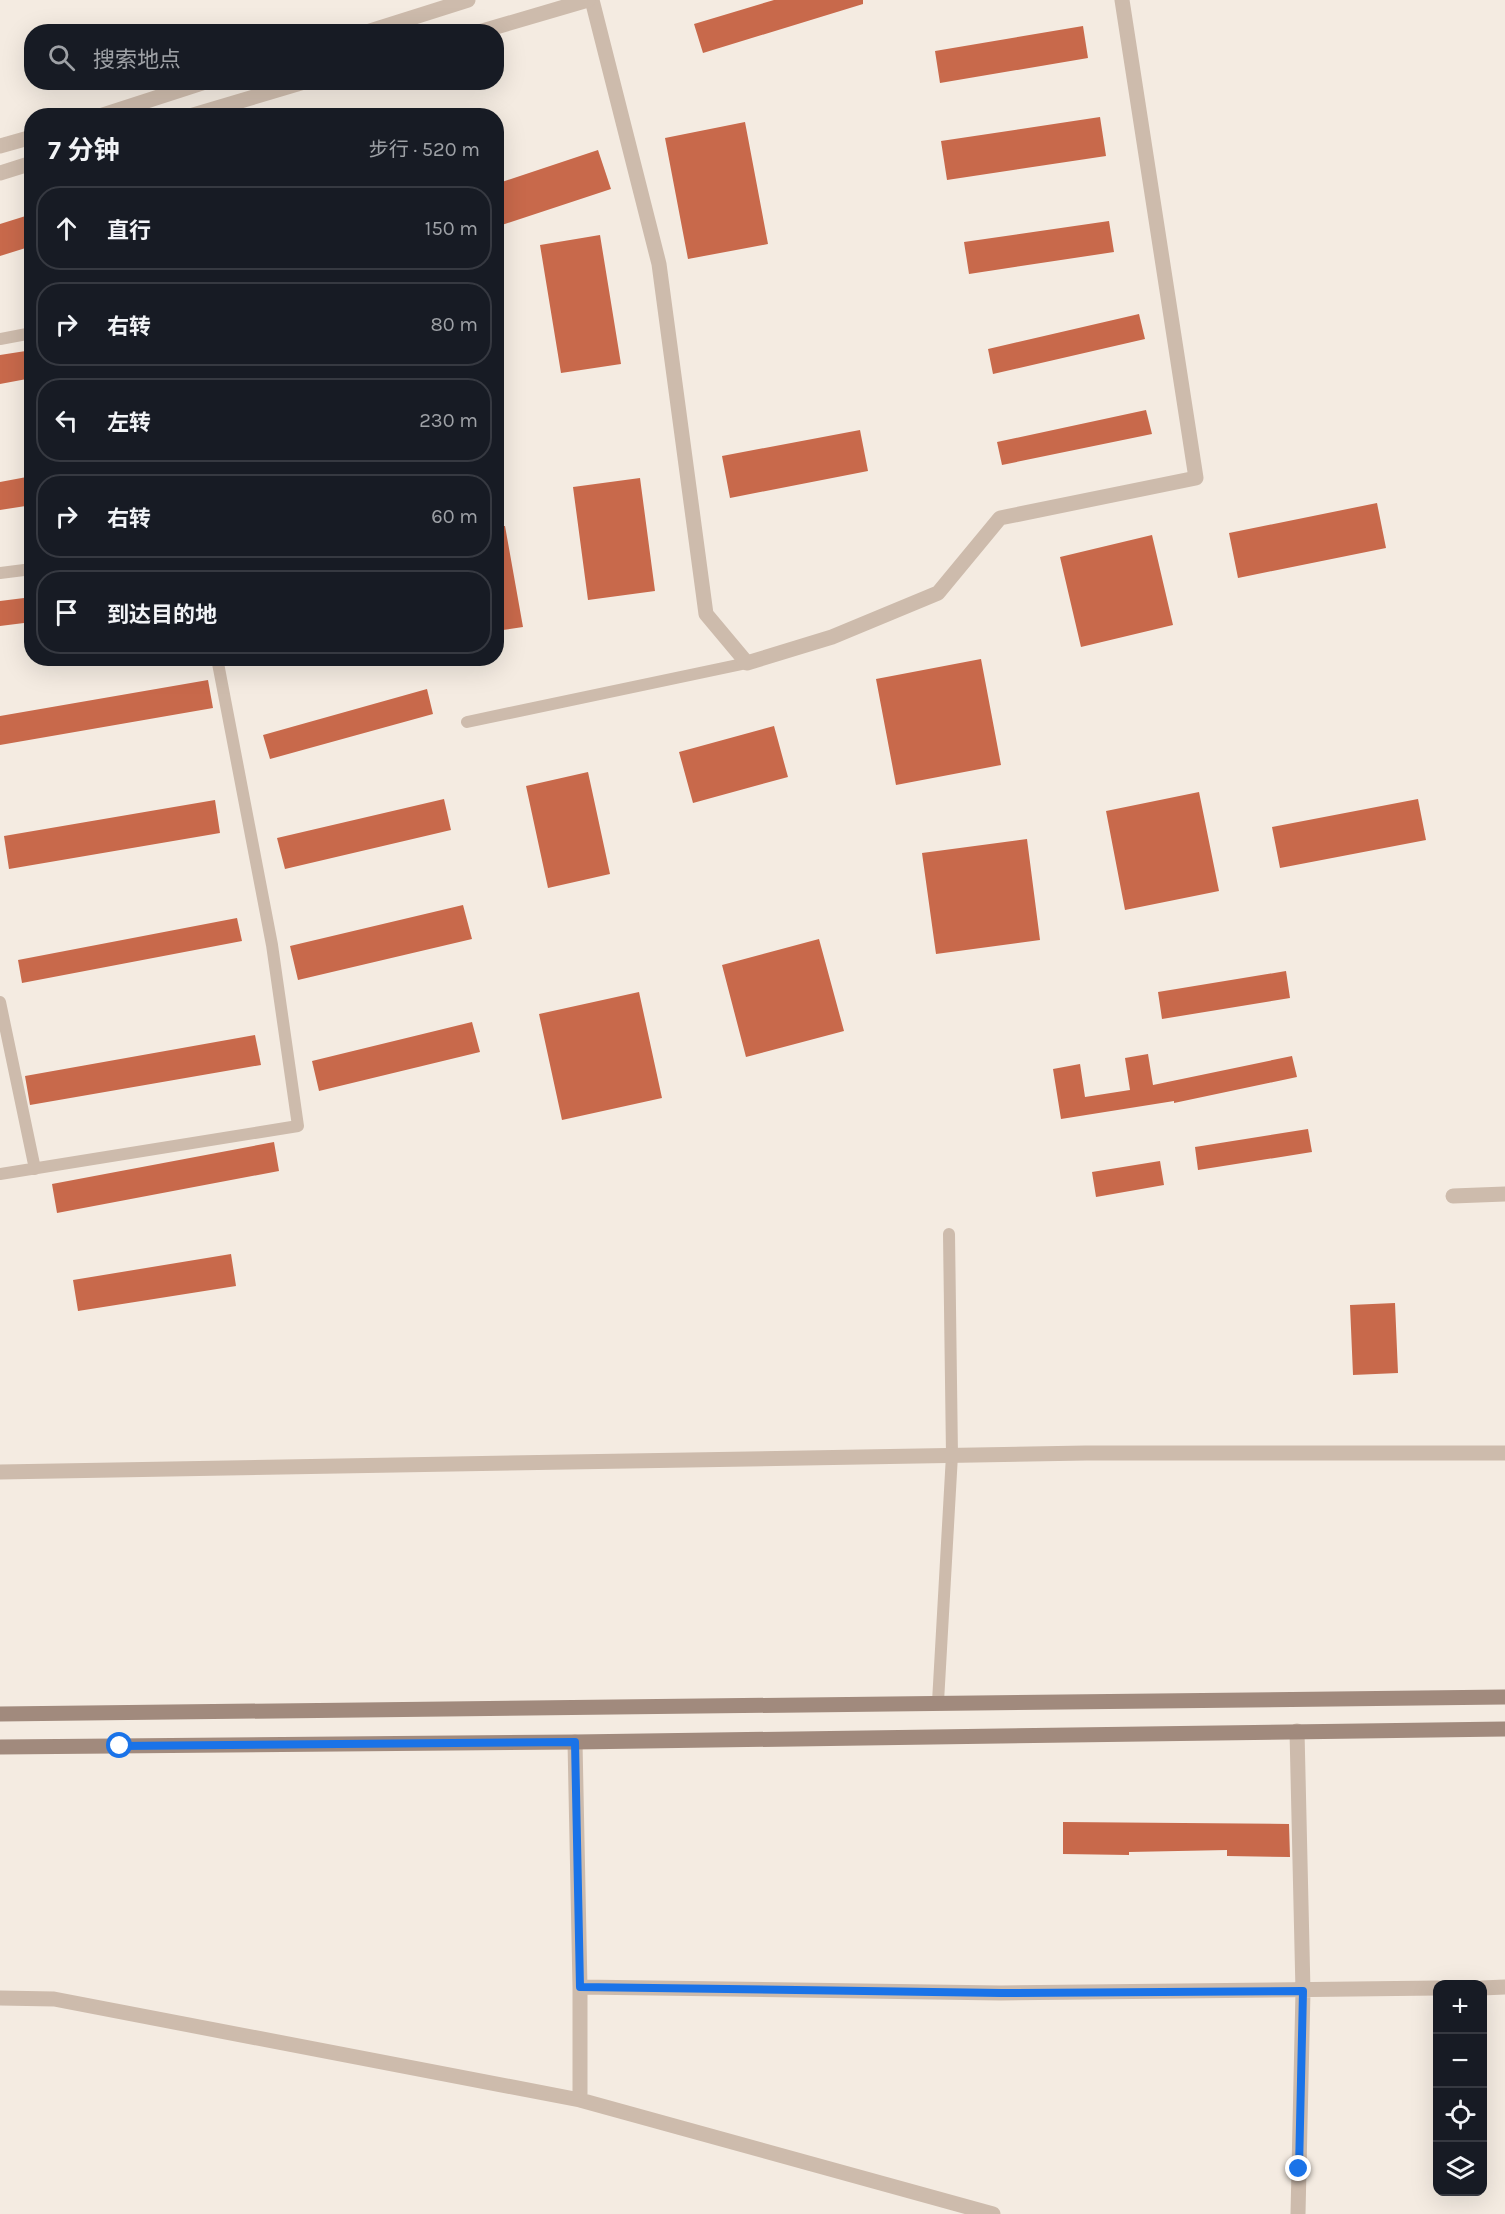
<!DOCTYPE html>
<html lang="zh">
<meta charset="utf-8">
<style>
body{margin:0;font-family:Karla,"Noto Sans SC",sans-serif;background:#242831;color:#f1f3f6}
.controls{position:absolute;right:18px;bottom:18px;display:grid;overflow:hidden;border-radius:12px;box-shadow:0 6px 24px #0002}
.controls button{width:54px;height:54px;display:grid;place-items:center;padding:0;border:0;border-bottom:2px solid #363941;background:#171b24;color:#f1f3f6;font:30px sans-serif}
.stop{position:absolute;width:18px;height:18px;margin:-14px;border:4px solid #1a73e8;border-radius:50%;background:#fff}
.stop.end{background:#1a73e8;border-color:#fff;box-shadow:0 2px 6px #0008}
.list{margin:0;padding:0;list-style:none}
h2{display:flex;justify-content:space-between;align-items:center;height:78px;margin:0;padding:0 24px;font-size:26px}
h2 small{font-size:20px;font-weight:400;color:#9ea1a6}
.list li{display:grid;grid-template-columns:39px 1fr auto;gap:18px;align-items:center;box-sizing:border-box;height:84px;margin:0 12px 12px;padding:0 12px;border:2px solid #363941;border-radius:24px}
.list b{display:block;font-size:22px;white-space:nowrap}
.list em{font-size:20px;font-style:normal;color:#9ea1a6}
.icon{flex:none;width:33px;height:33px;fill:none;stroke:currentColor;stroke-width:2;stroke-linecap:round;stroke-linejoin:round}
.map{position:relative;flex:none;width:1505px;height:2214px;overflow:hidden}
.search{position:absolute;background:#171b24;box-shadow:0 6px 24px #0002;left:24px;top:24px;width:480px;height:66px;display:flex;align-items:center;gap:15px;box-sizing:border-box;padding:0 21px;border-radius:24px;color:#9ea1a6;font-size:22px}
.panel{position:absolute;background:#171b24;box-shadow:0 6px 24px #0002;left:24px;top:108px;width:480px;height:558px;border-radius:24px}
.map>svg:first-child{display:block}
.building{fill:#c8694b}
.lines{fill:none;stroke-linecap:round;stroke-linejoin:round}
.service{stroke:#cdbbac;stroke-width:12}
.minor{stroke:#cdbbac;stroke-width:15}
.tertiary{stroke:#cdbbac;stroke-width:15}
.secondary{stroke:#a18a7d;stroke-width:15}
.route{stroke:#1a73e8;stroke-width:8}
</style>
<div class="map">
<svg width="1505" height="2214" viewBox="0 0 1505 2214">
<rect width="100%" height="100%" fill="#f4ebe1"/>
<path class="building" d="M774,0H863V4L703,53L694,24Z
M1083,26L1088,58L940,83L935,51Z
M1100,117L1106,156L947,180L941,141Z
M745,122L768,244L688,259L665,138Z
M598,150L611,189L496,227V184Z
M32,214V246L0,256V224Z
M1109,221L1114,252L969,274L964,242Z
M600,235L621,364L561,373L540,245Z
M1139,314L1145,339L993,374L988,349Z
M32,350V378L0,384V355Z
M1146,410L1152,434L1002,465L997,442Z
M860,430L868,471L730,498L722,456Z
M32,476V505L0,510V482Z
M640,478L655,591L588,600L573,487Z
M1377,503L1386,548L1238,578L1229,533Z
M496,526H505L523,627L496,631Z
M1152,535L1173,625L1081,647L1060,557Z
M32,597V622L0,626V601Z
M981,659L1001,765L896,785L876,679Z
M208,680L213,708L0,745V716Z
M427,689L433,714L270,759L263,735Z
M774,726L788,777L693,803L679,752Z
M588,772L610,874L548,888L526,786Z
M1199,792L1219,891L1125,910L1106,811Z
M444,799L451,830L285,869L277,838Z
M1418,799L1426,840L1280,868L1272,827Z
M215,800L220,833L9,869L4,836Z
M1027,839L1040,940L936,954L922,853Z
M463,905L472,939L298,980L290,946Z
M237,918L242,941L22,983L18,960Z
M819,939L844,1031L746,1057L722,965Z
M1286,971L1290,998L1162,1019L1158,992Z
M639,992L662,1098L562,1120L539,1014Z
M472,1022L480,1052L319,1091L312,1061Z
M255,1035L261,1065L30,1105L25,1076Z
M1148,1054L1153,1085L1292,1056L1297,1077L1174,1103V1101L1061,1119L1053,1069L1080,1064L1085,1097L1130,1090L1125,1058Z
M1308,1129L1312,1152L1198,1170L1195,1147Z
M274,1142L279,1171L57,1213L52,1184Z
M1160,1161L1164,1185L1096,1197L1092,1172Z
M231,1254L236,1286L78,1311L73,1280Z
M1395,1303L1398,1373L1353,1375L1350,1305Z
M1063,1822L1289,1824L1290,1857L1227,1856V1850L1129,1852V1855L1063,1854Z"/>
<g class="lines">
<path class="service" d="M0,339L32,333
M0,573L32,569
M467,722L747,663
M0,1002L35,1169
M0,1174L298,1126L272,945L217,658
M938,1702L952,1455L949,1234"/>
<path class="minor" d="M592,0L659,264L706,614L747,663L832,637L938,593L1000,518L1196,478L1122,0
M1453,1196L1505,1194
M0,1472L1086,1453H1505
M1297,1731L1303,1991L1298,2214
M575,1742L580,1987V2100
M580,1987L1001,1993L1438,1988
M1482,1988L1505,1987
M0,1998L54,1999L580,2100L993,2214"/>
<path class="tertiary" d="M367,32L468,0
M479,32L588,0
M100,116L205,82
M190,116L304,82
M0,146L32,137
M0,173L32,163"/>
<path class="secondary" d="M0,1714L1505,1697
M0,1747L575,1742L1505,1729"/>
</g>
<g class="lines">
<path class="route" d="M120,1746L575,1742L580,1987L1001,1993L1303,1991L1299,2169"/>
</g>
</svg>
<div class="controls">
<button>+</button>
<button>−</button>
<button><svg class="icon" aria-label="locate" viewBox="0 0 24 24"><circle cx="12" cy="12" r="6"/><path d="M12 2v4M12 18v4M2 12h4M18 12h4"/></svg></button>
<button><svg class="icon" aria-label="layers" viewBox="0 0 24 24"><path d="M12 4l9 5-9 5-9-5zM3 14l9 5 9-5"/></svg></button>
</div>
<div class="stop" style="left:120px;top:1746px"></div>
<div class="stop end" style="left:1299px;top:2169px"></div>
<div class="search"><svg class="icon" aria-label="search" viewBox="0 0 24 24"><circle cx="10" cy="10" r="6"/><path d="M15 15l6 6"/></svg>搜索地点</div>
<section class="panel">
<h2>7 分钟<small>步行 · 520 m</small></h2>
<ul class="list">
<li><svg class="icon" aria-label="ahead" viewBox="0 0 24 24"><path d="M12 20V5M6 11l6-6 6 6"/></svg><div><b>直行</b></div><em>150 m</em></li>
<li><svg class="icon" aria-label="right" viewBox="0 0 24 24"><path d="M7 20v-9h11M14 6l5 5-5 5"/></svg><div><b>右转</b></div><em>80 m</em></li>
<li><svg class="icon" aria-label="left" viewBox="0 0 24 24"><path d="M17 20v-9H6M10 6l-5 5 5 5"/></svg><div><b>左转</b></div><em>230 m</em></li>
<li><svg class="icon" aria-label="right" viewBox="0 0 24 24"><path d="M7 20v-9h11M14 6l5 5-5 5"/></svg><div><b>右转</b></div><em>60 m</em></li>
<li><svg class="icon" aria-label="arrive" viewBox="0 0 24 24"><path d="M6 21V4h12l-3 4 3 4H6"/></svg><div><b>到达目的地</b></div></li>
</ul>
</section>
</div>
